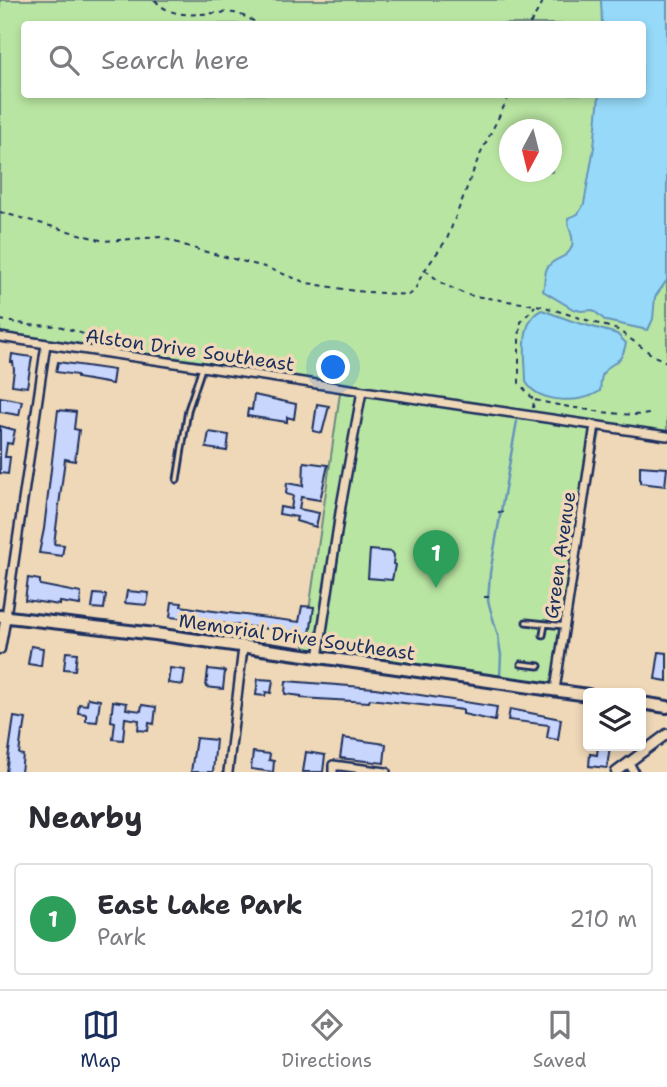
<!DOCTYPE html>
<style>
body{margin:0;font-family:"Shantell Sans",sans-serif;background:#f7f7f7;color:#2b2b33}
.controls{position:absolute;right:21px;bottom:21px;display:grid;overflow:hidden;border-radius:7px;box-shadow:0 4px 10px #0003}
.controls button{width:63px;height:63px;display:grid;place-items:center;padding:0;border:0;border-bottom:2px solid #e1e1e2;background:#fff;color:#2b2b33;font:35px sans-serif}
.compass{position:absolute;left:499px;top:119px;width:63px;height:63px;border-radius:50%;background:#fff;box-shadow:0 4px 10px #0003;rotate:187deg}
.you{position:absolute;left:334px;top:368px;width:24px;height:24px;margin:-18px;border:5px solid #fff;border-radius:50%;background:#1a73e8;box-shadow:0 0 0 10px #1a73e833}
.badge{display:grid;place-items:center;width:46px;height:46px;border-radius:50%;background:#1b2f5e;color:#fff;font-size:23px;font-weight:700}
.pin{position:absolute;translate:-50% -58px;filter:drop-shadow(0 2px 4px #0008)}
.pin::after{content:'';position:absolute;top:37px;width:24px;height:21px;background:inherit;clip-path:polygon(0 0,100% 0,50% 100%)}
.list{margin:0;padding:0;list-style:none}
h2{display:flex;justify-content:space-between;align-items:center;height:91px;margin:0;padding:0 28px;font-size:30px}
h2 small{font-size:23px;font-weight:400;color:#7c7c81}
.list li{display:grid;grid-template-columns:46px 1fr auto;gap:21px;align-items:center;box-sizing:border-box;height:112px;margin:0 14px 14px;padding:0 14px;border:2px solid #e1e1e2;border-radius:7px}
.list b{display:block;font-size:26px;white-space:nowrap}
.list p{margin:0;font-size:23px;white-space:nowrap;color:#7c7c81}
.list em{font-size:23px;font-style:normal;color:#7c7c81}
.icon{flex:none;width:38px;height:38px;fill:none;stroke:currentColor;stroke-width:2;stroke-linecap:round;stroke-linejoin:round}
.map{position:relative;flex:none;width:667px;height:772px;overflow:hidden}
.search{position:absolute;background:#fff;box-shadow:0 4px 10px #0003;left:21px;right:21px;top:21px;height:77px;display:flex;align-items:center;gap:18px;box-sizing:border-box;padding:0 24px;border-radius:7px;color:#7c7c81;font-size:26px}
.sheet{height:217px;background:#fff}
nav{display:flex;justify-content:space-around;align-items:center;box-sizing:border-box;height:98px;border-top:2px solid #e1e1e2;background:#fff;font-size:19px;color:#7c7c81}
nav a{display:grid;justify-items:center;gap:4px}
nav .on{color:#1b2f5e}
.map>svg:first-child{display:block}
.green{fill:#b9e5a2;stroke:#6a8a80;stroke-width:2;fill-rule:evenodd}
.water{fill:#96d9f8;stroke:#6595ba;stroke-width:2}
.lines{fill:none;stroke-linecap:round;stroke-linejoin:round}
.stream{stroke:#6595ba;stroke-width:2.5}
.building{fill:#c8d6fd;stroke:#1b2f5e;stroke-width:2}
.service-casing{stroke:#1b2f5e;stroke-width:9}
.minor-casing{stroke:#1b2f5e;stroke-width:12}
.tertiary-casing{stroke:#1b2f5e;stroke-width:13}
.primary-casing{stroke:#1b2f5e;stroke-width:16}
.path{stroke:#1b2f5e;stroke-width:2;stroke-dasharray:5 5;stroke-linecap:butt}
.service{stroke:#efd8b7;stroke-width:3.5}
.minor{stroke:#efd8b7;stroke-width:7}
.tertiary{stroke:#efd8b7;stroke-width:8}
.primary{stroke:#efd8b7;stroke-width:10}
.labels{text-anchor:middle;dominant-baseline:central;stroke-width:7;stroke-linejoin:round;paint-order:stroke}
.street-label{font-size:19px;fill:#1b2f5e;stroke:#efd8b7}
</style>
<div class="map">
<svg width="667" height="772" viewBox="0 0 667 772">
<rect width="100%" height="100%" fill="#efd8b7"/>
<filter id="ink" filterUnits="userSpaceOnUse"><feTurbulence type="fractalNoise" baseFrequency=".0143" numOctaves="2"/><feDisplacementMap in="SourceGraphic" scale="14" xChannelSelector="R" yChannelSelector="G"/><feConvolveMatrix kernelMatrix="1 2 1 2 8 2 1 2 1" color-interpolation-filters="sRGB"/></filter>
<g filter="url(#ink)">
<path class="green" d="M0,0H667V436L601,427L549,693L302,660L341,386L0,333ZM24,24H642V94H24ZM510,130H552V172H510Z"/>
<path class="water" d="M601,0H667V280L655,297L653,319L648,330L606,321L593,310L581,311L573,309L543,291C545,284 544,275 547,268C554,256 568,260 572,246C575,235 567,229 568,218L578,214L584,204L594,147L599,95L642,94V24H602Z
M542,310L572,321L617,334L626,343C621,368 610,360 603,374C600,379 601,385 600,391C582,404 539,404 526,382C526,360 518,320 542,310Z"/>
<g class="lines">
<path class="stream" d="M500,676L501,655L498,636L488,601L490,573L517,421"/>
</g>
<path class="building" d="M12,354L32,357L27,387L12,385L14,370L13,362H11Z
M58,362L114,370L112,384L77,378V375L56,372Z
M254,395L296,404L294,419L287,417V422L247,416L248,409L252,410Z
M0,397L22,401L19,415L0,412Z
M317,404L329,406L322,433L313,431Z
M58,410L76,412L74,429L79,430L75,461L65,459L54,544L64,545L62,556L39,553L44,529Z
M0,426L15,430L12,444L7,443L5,457H10L8,474L0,473Z
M209,432L229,435L227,451L206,448Z
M304,462L328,465L320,500L301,497L299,509L319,513L316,527L296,521L297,517L279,514L280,507L291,509L293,496L286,494L287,483L303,486Z
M640,466L667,468L665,486L640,483Z
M370,550L392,552L394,555L393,564L395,565L392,580L368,578Z
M28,578L40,580V585L81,593L80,605L60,602V605L25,600Z
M127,591L149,593L147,605L125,603Z
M94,594L106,595L104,609L92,608Z
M172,602L182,603L181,606L206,610L299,622L302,606L314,607L310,634L170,617Z
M31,646L43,648L41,666L28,664Z
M66,652L77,653L75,670L64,669Z
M659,652L667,653V681L655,679Z
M170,668L185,670L183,685L168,683Z
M208,669L225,671L223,689L206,687Z
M258,679L273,680L271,693L266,692L265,696L256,695Z
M286,681L375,688L497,707L495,721L463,714V710L438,707L370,699L369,702L301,698V696L285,694Z
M88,698L100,700L97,722L86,721V714L78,713L79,704L87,705Z
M113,701L127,703L126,709L141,711L142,705L156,707L154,724L149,723L148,731L138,730L139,720L125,718L123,740L113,739L115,722L111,721Z
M510,709L561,719L558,740L547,738L549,725L508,720Z
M14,717L26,719L24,731H22L19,754L23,755L21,772H6Z
M196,738L216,740L213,772H191Z
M343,738L386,744L384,763L340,758Z
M598,746H610L607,768L589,766L590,754L597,755Z
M253,752L270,754L269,760L274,761L273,772L251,769Z
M306,752L325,755L323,772H303Z"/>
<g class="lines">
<defs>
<path id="service" d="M177,480L188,410L202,368
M526,622L565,626
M543,635L545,624
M521,664L539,666"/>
<path id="minor" d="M0,337L667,436
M6,616L46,344
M318,658L341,506L362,391
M555,690L595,425
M629,763L634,772
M228,772L243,648
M333,772V765L386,772"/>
<path id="tertiary" d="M0,649L6,616
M616,772L667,734"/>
<path id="primary" d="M0,616L155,634L588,695
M641,703L667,707"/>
</defs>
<use href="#service" class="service-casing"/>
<use href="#minor" class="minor-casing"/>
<use href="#tertiary" class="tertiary-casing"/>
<use href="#primary" class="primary-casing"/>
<path class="path" d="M155,0C175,24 208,10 234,13C244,15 251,20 259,24
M530,24L544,0
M0,212L104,241L160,237L199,250L265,267L307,283L355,291L408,295L414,292L422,274L447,239L478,159L510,94
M425,270L443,284L467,295L542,306L618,330L654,356L667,362
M0,320L30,325L59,326L96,338L130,339
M535,400C553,405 639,420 652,413
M533,408L534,400L519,383V338L521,322L535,306
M498,512L505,513
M484,597H492"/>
<use href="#service" class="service"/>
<use href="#minor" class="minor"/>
<use href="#tertiary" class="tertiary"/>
<use href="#primary" class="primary"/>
</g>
</g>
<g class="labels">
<g class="street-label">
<text transform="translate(190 350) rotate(8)">Alston Drive Southeast</text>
<text transform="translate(560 555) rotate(-82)">Green Avenue</text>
<text transform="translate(297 637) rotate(8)">Memorial Drive Southeast</text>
</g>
</g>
</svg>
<div class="controls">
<button><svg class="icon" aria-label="layers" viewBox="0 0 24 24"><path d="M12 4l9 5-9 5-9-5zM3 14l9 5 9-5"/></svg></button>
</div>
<svg class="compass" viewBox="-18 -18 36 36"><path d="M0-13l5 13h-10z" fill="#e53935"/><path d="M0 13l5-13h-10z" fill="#7c7c81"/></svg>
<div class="you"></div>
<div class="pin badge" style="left:436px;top:588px;background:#2e9e5b">1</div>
<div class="search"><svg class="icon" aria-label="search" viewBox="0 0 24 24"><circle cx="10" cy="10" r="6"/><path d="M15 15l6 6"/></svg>Search here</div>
</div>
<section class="sheet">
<h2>Nearby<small></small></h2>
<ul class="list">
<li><span class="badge" style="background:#2e9e5b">1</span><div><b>East Lake Park</b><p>Park</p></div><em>210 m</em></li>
</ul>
</section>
<nav>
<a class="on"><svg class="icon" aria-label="map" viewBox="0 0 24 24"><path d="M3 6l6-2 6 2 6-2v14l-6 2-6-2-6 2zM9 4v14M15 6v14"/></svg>Map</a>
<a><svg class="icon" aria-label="directions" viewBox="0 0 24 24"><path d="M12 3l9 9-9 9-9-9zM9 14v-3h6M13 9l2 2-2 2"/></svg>Directions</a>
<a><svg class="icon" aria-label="saved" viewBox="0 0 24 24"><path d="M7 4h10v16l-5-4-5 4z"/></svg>Saved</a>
</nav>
